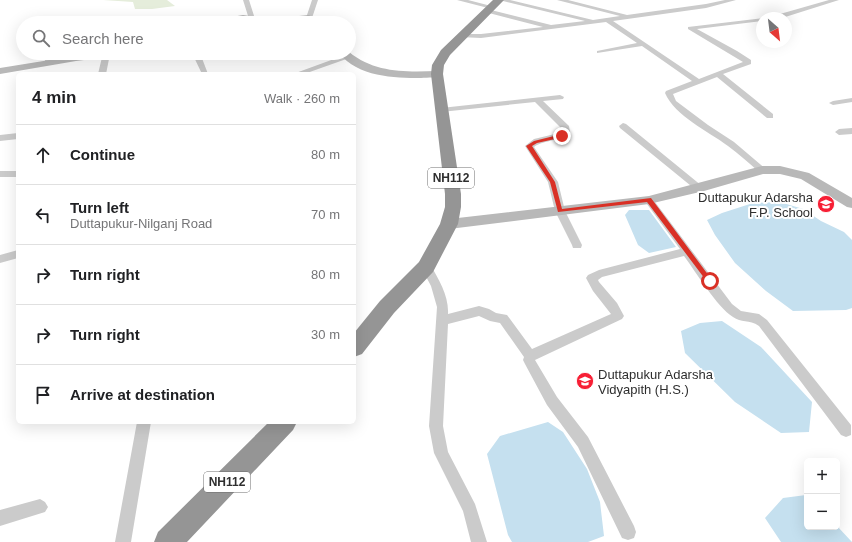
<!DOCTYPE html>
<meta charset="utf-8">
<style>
body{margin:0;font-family:Arial,sans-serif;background:#f6f6f6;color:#202124}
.controls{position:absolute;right:12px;bottom:12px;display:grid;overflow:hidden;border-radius:6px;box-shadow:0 4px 16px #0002}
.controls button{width:36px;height:36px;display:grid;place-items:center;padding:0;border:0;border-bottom:1px solid #e0e0e0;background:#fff;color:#202124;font:20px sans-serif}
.compass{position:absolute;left:756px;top:12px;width:36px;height:36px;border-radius:50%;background:#fff;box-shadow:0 4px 16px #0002;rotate:152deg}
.stop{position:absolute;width:12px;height:12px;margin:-9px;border:3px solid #d93025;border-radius:50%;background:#fff}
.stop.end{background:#d93025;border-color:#fff;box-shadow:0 1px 4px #0008}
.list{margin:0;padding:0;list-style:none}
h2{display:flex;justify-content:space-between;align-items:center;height:52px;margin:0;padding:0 16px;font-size:17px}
h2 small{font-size:13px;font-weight:400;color:#757577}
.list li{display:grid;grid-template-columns:26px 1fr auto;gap:12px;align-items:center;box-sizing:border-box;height:60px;padding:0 16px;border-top:1px solid #e0e0e0}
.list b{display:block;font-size:15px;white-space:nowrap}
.list p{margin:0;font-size:13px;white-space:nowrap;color:#757577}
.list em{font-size:13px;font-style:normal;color:#757577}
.icon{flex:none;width:22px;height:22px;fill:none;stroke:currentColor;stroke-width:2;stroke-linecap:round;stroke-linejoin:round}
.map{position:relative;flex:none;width:852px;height:542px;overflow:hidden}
.search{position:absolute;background:#fff;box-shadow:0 4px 16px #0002;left:16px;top:16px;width:340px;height:44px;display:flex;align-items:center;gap:10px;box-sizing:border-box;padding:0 14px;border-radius:22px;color:#757577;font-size:15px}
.panel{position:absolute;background:#fff;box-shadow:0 4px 16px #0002;left:16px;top:72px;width:340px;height:352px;border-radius:6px}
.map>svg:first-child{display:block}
.green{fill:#e5eddb}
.water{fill:#c5e0ef}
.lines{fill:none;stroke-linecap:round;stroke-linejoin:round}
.street{fill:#cbcbcb;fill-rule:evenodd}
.secondary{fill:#b8b8b8;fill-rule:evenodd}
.highway{fill:#959595;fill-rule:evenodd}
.route{fill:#d93025}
.labels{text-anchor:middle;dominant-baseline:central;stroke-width:4;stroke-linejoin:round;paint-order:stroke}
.shield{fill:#fff;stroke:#6d6d6d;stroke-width:1}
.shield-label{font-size:12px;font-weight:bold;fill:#2e2e2e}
.poi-label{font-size:13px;fill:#2e2e2e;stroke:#fff;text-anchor:end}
</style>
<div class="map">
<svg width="852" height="542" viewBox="0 0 852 542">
<rect width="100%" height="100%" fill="#fff"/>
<path class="green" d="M103,0H167L175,6L152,9H135L133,2Z"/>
<path class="water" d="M780,202L803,209L821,221L844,232L852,240V308L846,310L793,311L766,291L735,263L715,235L707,220L722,213L753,203Z
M629,210H649L676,247L649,253L638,245L625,215Z
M722,321L761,347L812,402L809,432L781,433L735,402L685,353L681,331L700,323Z
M548,422L563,432L587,469L600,502L604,536L588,542H512L508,535L487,454L500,436Z
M806,495L807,527L837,526L852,542H781L765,518L783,498Z"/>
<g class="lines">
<path class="street" d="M243,0H249L255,19L254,20L249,19Z
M312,0H318L312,18L309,20L306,18Z
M457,0H468L495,7L492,9Z
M499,0H510L593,20L620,16L557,0H568L627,15L706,4L725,0H736L706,8L613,21L699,79L743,62L688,29V27L764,18H762V21L697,29L737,51L751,60V64L723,74L773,114V118H767L717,77L673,94L676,101L708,125L734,142L767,170L762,173L759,172C749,163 739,154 728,146C708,131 675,116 665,93L666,91L692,81L642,46L597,53V51L637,43L606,22L481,38L459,37V35L461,34H481L543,27L485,12L484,11L487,9L551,25L585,21Z
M829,0H839L782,18H766Z
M48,53H56L52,63L48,65L44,63Z
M103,53L110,54L106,74H98Z
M192,53H200L208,74H202Z
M316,53H330L307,59L303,57Z
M345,55H351L352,57L304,74H293Z
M560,95L564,97L563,99L543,101L569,126L570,132C561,142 545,139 534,147L558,182L565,211L582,245L581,248H573L572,245L555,211L548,182L525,146L534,139L559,133L562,131V129L535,102L441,112L437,110L441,108Z
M852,98V102L833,105L829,103L833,101Z
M623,123L626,124L702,186L704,188L702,190H696L620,128L619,126Z
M852,128V134L839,135L835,132L839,129Z
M18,133V139L0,141V135Z
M0,171H18V177H0Z
M649,197L652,198L732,304L741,311L759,314L767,320L851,425V435L846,437L841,435L759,326C749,319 741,323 733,317C717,307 696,272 684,256L602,277L598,280L599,282L617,303L624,316L622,319L535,360L557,397L588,437L634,526L636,532L634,538L628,540L622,538L578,447L547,405L525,364L523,360L524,357L500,323L490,321L479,316L448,324L443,426L448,452L475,504L487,542H471L463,511L434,453L429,426L437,307L431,286L421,267L422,264H430C439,280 449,296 448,314L479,306L489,309L496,313L507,315L532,349L611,314L593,291L586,278L588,275L599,270L680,249L644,200Z
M18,250V258L0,263V255Z
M137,422H151L131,542H115Z
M40,499L45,502L48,507L45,512L0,526V510Z"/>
<path class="secondary" d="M243,15L269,19L309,15L321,23H311L307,21L285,23H258L243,21L232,23H220L232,17Z
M349,52C375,73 405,72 437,71L442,74C438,79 428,77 421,78C394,78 358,77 339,53Z
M93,53H121L116,56L76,61L0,74V68Z
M762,166H780L809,173L852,198V208L847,207L801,179L780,174H763L704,191L649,204L449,229L444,227L442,224L444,221L449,219L649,196Z"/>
<path class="highway" d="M493,0H504L450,55L444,65L443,74L461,194V207L458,224L433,272L394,313L362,354L354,357V333L380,301L419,262L440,224L445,207V194L431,74L432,65L441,50Z
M269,422H297L293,430L187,542H154L158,532Z"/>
</g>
<path class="route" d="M562,134H564V137L537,143L532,146L555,182L562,209L651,198L712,280V283H708L647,202L558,212L550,182L526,146L534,141Z"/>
<defs>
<symbol id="school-disc" viewBox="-11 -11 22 22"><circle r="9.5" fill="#f71f35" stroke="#fff"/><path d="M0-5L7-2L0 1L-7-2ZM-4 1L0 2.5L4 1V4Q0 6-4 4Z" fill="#fff"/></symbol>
</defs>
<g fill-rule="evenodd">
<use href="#school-disc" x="816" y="194" width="20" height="20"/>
<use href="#school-disc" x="575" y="371" width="20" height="20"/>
</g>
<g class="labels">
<g class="shield">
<rect x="428" y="168" width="46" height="20" rx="3"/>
<rect x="204" y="472" width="46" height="20" rx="3"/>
</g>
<g class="shield-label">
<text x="451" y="178">NH112</text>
<text x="227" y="482">NH112</text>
</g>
<g class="poi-label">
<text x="813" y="197">Duttapukur Adarsha<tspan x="813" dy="15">F.P. School</tspan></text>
<text x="598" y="374" text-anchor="start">Duttapukur Adarsha<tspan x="598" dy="15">Vidyapith (H.S.)</tspan></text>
</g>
</g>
</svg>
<div class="controls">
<button>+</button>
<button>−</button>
</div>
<svg class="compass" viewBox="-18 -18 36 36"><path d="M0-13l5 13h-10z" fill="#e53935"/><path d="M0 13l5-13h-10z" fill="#757577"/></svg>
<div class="stop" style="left:710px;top:281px"></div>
<div class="stop end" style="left:562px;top:136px"></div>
<div class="search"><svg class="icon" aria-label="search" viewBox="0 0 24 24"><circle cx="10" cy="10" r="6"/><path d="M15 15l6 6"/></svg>Search here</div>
<section class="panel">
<h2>4 min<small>Walk · 260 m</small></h2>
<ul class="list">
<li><svg class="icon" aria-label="ahead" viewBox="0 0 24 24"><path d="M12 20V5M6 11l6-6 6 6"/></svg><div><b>Continue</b></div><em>80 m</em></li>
<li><svg class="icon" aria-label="left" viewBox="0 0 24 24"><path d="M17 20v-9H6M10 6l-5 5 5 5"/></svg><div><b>Turn left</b><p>Duttapukur-Nilganj Road</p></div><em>70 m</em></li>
<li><svg class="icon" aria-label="right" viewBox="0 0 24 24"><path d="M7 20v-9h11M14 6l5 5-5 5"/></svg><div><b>Turn right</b></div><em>80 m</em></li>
<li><svg class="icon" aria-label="right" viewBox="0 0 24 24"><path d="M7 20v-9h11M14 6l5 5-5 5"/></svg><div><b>Turn right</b></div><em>30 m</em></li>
<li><svg class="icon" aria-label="arrive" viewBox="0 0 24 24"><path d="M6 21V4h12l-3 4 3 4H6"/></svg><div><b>Arrive at destination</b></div></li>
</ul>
</section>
</div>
